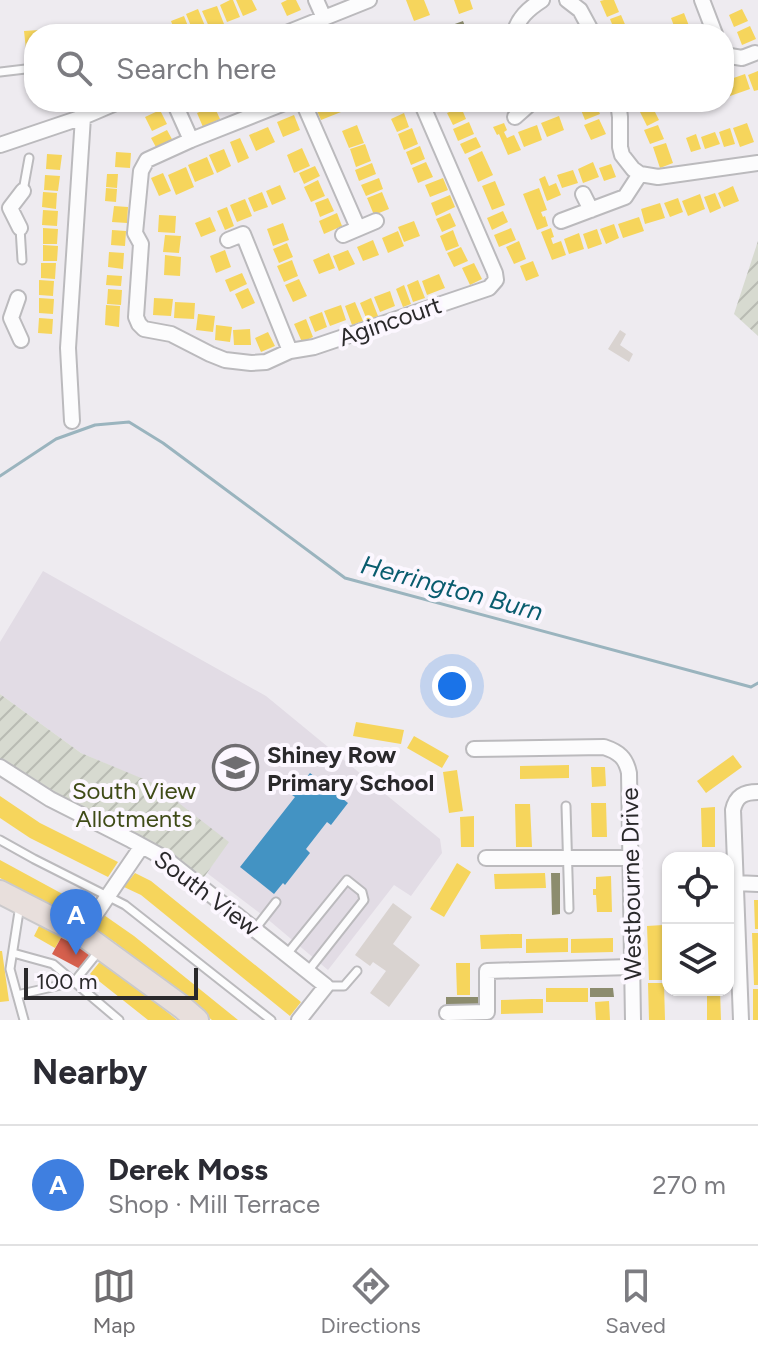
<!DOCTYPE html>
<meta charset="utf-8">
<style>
body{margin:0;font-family:Figtree,sans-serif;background:#f2f2f3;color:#2b2b33}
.controls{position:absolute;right:24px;bottom:24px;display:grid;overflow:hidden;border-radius:16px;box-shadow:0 2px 6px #0004}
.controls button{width:72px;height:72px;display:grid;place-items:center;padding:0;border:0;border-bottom:2px solid #e1e1e2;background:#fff;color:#2b2b33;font:40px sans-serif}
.scale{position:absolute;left:24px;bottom:20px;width:174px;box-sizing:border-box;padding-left:8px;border:4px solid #2a292b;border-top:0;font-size:22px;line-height:28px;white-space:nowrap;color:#2a292b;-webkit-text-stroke:6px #fcf7ff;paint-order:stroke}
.you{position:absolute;left:452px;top:686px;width:28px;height:28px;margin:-20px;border:6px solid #fff;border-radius:50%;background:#1a73e8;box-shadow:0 0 0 12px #1a73e833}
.badge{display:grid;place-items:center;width:52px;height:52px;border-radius:50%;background:#6f6d70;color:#fff;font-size:26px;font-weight:700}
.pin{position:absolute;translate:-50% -66px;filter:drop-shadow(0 2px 4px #0008)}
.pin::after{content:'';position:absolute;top:42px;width:28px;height:24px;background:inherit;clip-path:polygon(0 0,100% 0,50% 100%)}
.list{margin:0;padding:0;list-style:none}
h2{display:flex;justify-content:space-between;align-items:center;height:104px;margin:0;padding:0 32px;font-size:34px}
h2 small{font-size:26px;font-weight:400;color:#7c7c81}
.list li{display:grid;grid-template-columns:52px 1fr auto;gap:24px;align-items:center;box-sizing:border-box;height:120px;padding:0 32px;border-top:2px solid #e1e1e2}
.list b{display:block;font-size:30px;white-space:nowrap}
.list p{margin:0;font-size:26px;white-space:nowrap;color:#7c7c81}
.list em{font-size:26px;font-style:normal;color:#7c7c81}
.icon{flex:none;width:44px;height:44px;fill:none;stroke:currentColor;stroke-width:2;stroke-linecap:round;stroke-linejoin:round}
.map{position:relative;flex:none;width:758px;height:1020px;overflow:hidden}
.search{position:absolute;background:#fff;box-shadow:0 2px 6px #0004;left:24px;right:24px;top:24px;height:88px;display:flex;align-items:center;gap:20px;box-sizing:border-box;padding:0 28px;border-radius:32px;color:#7c7c81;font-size:30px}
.sheet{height:224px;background:#fff}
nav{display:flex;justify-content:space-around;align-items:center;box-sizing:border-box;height:112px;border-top:2px solid #e1e1e2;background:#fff;font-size:22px;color:#7c7c81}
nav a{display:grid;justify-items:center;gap:4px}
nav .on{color:#6f6d70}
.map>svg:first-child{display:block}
.built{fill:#e2dce5}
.garden{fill:url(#garden-furrows)}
.homes{fill:#f6d55c}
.shops{fill:#d6604d}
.schools{fill:#4393c3}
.industry{fill:#8c8c6e}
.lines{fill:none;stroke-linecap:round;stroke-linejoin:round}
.stream{stroke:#9ab4be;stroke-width:3}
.building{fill:#d9d3d0}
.lane-casing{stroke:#bbbabd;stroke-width:11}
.street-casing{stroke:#bbbabd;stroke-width:18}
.primary-casing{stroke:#cac9cb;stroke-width:26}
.lane{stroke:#fcfcfd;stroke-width:7}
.street{stroke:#fcfcfd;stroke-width:14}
.primary{stroke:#e8dfdc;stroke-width:22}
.labels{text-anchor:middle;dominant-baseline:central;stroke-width:8;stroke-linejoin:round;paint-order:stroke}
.street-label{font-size:24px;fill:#2a292b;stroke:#fcf7ff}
.poi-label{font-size:24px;font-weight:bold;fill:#2a292b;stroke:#fcf7ff;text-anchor:start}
.park-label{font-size:24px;fill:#3f4b17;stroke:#fcf7ff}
.water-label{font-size:26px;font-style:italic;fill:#095c6e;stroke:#fcf7ff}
</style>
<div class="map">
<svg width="758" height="1020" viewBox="0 0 758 1020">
<defs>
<pattern id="garden-furrows" width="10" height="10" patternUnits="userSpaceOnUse" patternTransform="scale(2)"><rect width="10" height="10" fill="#d7dad0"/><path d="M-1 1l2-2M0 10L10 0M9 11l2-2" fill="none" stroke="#b9bbb3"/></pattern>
</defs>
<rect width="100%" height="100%" fill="#eeebf0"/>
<path class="built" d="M43,571L266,696L440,839L442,853L411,896L394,885L328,970L265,917L207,873L228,842L153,784L81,753L0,694V642Z"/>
<path class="garden" d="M758,241V336L734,314Z
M0,694L81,753L153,783L229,842L202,880L139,835L46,788L0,758Z"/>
<path class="homes" d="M230,0H233L240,17L227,22L220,5Z
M236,0H252L257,10L243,16Z
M287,0H296L301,10L287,16L281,3Z
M406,0H424L430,15L414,21Z
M454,0H470L473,9L459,14Z
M604,0H614L619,12L607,17L600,1Z
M217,6L224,24L210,29L202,11Z
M198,9L205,26L193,31L186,14Z
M742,9L748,21L734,27L729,15Z
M684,13L691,31L677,34L671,18Z
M621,15L627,29L616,34L610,19Z
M184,16L191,34H176L171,21Z
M431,24L434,34H415L414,30Z
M750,26L756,39L742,45L737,32Z
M39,30V34H34V58L27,59L24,31Z
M758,71V90L754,91L748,75Z
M745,74L750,89L730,96L725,81Z
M320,102H342L346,110L321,120L314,104Z
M587,102H595L600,114L585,120L579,105Z
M645,102H650L659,120L647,126L637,106Z
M214,106L220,119L203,127L197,113Z
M461,107L466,119L453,125L447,113Z
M160,110L167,124L152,131L145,117Z
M404,113L409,127L397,132L391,119Z
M294,115L300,130L283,137L277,122Z
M559,116L564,130L547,137L541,123Z
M599,119L606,134L591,140L584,125Z
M469,122L474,134L458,141L453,129Z
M504,123L507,130L504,132L507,138L514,135L521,150L508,155L499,134L497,135L493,127Z
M747,123L754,142L740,147L733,128Z
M357,125L364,143L349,148L342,131Z
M537,125L542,140L524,147L518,132Z
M658,125L664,139L650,144L644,130Z
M268,127L275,142L256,151L249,135Z
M412,128L418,144L404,150L398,134Z
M730,128L735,144L724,147L719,132Z
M167,130L173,141L157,149L151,138Z
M715,132L720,144L705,149L701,137Z
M696,134L701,149L691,152L686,138Z
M476,137L481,147L465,154L460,144Z
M240,138L249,158L238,163L230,142Z
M666,143L673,163L660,168L653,147Z
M365,144L371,161L356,167L350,149Z
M420,146L425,159L411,165L406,152Z
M302,148L310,166L294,173L287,155Z
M224,149L231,166L217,173L209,155Z
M482,151L493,175L478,182L468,158Z
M116,152L131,153L130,168L115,167Z
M47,154L62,155L60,170L46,169Z
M207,157L214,174L195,182L188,165Z
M426,162L433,177L418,183L412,168Z
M593,162L599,177L583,183L578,169Z
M372,163L376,174L359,181L355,170Z
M611,164L616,177L604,181L599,168Z
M315,166L320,176L304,184L299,173Z
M186,167L194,187L176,195L168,175Z
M573,170L578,183L562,188L557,175Z
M163,173L171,191L159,196L151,178Z
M107,174H118L117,188L106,187Z
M45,175L60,176L58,191L44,190Z
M545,176L549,186L556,183L561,195L547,201L539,179Z
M379,178L383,189L366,196L361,185Z
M443,178L448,190L430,197L425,185Z
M318,180L325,196L311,202L304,187Z
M495,181L505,205L492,210L482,186Z
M280,185L286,199L272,205L266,191Z
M733,186L739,201L724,207L718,193Z
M106,188L117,189L116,202L105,201Z
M539,188L547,210L541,212L543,217L545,216L548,226L537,230L523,194Z
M43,192L57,193L56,209L42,207Z
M262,192L268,207L254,212L248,198Z
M382,192L389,209L374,215L367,198Z
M715,193L721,208L710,213L704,197Z
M700,194L705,209L688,216L682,201Z
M450,195L455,207L436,216L431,203Z
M328,198L334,211L320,217L315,203Z
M678,198L683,212L670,217L664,203Z
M245,199L252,216L237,222L230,205Z
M660,203L665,218L645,224L641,209Z
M114,206L128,207L127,223L112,222Z
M227,207L234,226L225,230L217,211Z
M43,210L58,211L57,226L42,225Z
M503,211L508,222L492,230L487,218Z
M337,213L342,226L324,234L319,221Z
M450,213L456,226L442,232L436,219Z
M159,215L176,216L175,233L158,232Z
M210,217L216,231L201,237L195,223Z
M639,217L644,231L623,238L618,224Z
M414,221L420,236L404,242L398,227Z
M283,223L289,240L273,246L267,229Z
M614,224L619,238L606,244L600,229Z
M43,228L58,229L57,244H43Z
M511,228L516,240L499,247L494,235Z
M551,228L554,237L551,238L553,244L561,241L566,255L552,260L541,232Z
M597,229L602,244L588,249L583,234Z
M112,230L126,231L125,246L111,245Z
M453,230L459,246L446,251L440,236Z
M398,231L404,246L388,253L382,238Z
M579,233L584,249L569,254L564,239Z
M165,235L181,236L179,253L163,252Z
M373,240L379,255L363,261L357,247Z
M519,241L526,259L514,264L506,247Z
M287,243L293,257L279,263L273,249Z
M43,245L58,246L57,261H43Z
M461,247L468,261L454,267L447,253Z
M225,250L231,267L216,273L210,256Z
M348,250L355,264L339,271L333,256Z
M109,252L124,253L123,269L108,267Z
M329,253L335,268L319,274L313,260Z
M165,255L181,257L180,276L164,275Z
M292,260L298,276L284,282L277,266Z
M533,261L539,276L526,281L520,266Z
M41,263H56L55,279L41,278Z
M474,263L482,279L470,285L462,268Z
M242,273L247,284L230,292L225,280Z
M439,274L445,288L427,295L422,281Z
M107,275L122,276L121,286L106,285Z
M299,279L307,296L293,302L285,285Z
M39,280L54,281L53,296L39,295Z
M418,280L425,298L413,302L407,285Z
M404,285L411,304L403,307L396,289Z
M248,288L255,303L242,309L235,294Z
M108,289L122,290L121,305L107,304Z
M390,291L395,306L380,312L374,297Z
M39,298L54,299L53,314L39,313Z
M154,298L173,299L171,316L153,315Z
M371,298L378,316L367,320L360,303Z
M175,302L195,303L194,319L174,318Z
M355,302L363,321L352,325L345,306Z
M106,305L120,306L119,327L105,325Z
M341,305L346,320L330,326L324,311Z
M322,312L327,327L315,332L309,317Z
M198,314L215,316L213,332L196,330Z
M39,318L53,319L52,334L38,333Z
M306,319L313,337L302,342L294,324Z
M216,325L232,327L230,342L215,340Z
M250,329L251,345H234L233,330Z
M268,332L275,346L261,352L255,338Z
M356,722L404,730L401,744L353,736Z
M414,736L449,756L442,768L407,748Z
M733,755L742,767L706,793L697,781Z
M569,765V778L520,779V766Z
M591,767H605L606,786L592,787Z
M457,770L463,811L449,813L443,772Z
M0,796L40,823L118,862L108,877L30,838L0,818Z
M591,803H606L607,837H592Z
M515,804H530L532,847H516Z
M715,807V847H702L701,808Z
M474,816V847H461L460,817Z
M0,860L92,910L83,923L0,878Z
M457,863L471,872L444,917L430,909Z
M135,873L151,881L301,1002L290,1016L141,895L124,887Z
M545,873L546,888L495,889L494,874Z
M611,876L612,912H597L596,895H593V889H596V877Z
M754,900H758V929H755Z
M101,913L134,936L238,1020H212L116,943L92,927Z
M40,924L62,936L55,948L34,936Z
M663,925L664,980H649L647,926Z
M752,933H758V985H754Z
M512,934H522V948L481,949L480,935Z
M568,938V952L526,953V939Z
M613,938V952L571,953V939Z
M0,951H2L9,1001L0,1002Z
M102,959L177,1020H148L90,974Z
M456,963H470V995H457Z
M648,983H664L665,1020H649Z
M546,988H588V1002H546Z
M753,989H758V1020H753Z
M707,990H720L721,1020H707Z
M532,999H543V1013L501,1014V1000Z
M609,1001L610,1020H596L595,1002Z"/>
<path class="shops" d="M62,936L91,952L82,970L52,954Z"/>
<path class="schools" d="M310,773L348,803L331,825L327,822L306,849L310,853L285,885L283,883L274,894L240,867L295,797L292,795Z"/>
<path class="industry" d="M463,21L468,34H456L452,25Z
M551,873H560V914L552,915Z
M590,988H613L614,997H590Z
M446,997H481L482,1006L446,1007Z"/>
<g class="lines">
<path class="stream" d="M0,476L56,439L95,425L129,422L163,443L345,578L751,687L758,683"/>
</g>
<path class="building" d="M620,330L626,334L620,345L633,354L629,362L608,349Z
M393,903L412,917L393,944L420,965L389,1007L370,993L386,971L373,962L370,966L355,955Z"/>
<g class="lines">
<defs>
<path id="lane" d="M0,72L34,68
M23,191L29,158
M20,228L22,260
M566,806L569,909
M0,840L34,859L125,905L271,1020
M20,905L10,969L24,1020
M255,929L276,902
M13,953L53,964L119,1020
M287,954L347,880L362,892L364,900L308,971
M326,986H344L357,971
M17,995L74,982L99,951"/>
<path id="street" d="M316,0L324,18
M567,0L580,10L593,34
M702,0L715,34
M284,34L369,0
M514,34C518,18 528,9 542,0
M724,55L742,58L755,53
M174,102L191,140
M287,102L191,140L147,160L141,171L135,233L141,244L136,317L139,324L144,329L171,334L210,354L225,360L251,363L266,362L290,351L314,347L489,288L496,280L495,273L421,102
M303,102L358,228
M618,102L620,117V147L622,155L633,169L640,174L658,177L758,163
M515,117L532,102
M0,145L83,117L118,102
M583,194L591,210
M561,221L625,197L640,174
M20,228L10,208L23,191
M343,235L376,221
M228,240L243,234L290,351
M18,298L11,318L21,340
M72,421L68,348L83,117
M474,749L604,747C619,752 626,758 629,773L633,1020
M0,767L50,799L131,840L166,859L326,986L299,1020
M486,858H630
M735,883L758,884
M82,934L142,846
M447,1013L487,1012V971L631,967
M741,1020L733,810C736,796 744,792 758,792"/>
<path id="primary" d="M0,892L82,934L182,1007L197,1020"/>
</defs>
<use href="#lane" class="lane-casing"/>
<use href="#street" class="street-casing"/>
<use href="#primary" class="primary-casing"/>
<use href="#lane" class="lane"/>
<use href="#street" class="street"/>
<use href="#primary" class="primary"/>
</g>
<defs>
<symbol id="school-ring" viewBox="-11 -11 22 22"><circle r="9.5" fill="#fcf7ff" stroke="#6f6d70" stroke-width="1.5"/><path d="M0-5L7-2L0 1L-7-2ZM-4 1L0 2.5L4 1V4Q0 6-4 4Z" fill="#6f6d70"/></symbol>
</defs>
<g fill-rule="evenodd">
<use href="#school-ring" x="210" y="742" width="51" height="51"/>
</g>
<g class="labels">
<g class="street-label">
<text transform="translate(390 321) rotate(-19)">Agincourt</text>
<text transform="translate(631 884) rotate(-91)">Westbourne Drive</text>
<text transform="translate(207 893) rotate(37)">South View</text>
</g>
<g class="poi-label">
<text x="267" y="754">Shiney Row<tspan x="267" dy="28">Primary School</tspan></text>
</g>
<g class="park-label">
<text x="134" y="790">South View<tspan x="134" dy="28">Allotments</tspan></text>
</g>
<g class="water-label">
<text transform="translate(452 588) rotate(15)">Herrington Burn</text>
</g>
</g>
</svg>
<div class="controls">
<button><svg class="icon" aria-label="locate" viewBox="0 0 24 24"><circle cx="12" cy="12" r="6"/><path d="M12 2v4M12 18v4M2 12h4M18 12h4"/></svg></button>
<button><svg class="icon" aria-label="layers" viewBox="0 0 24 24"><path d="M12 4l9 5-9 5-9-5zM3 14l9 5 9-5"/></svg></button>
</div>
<div class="scale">100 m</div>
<div class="you"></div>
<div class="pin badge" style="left:76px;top:955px;background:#3f7fe0">A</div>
<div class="search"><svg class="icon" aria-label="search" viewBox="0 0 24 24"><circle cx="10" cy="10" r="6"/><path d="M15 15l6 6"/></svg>Search here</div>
</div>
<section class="sheet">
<h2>Nearby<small></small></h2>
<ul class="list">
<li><span class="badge" style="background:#3f7fe0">A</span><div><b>Derek Moss</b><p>Shop · Mill Terrace</p></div><em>270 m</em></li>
</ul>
</section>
<nav>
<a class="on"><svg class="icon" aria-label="map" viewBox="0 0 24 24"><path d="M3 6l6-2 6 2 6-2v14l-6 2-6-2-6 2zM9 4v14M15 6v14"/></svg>Map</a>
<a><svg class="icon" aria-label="directions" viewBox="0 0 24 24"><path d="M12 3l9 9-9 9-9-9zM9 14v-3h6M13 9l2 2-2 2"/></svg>Directions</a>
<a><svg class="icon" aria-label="saved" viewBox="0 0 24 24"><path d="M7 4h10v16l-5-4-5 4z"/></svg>Saved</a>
</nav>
